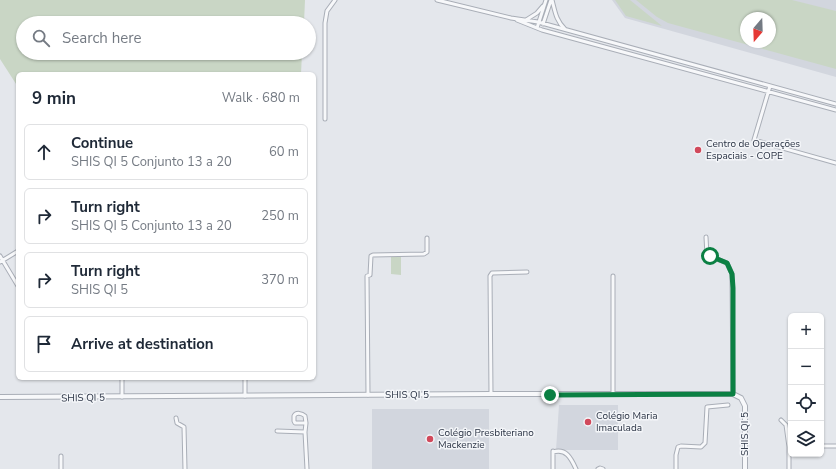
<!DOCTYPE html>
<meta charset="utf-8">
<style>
body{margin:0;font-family:"Nunito Sans",sans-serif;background:#f2f2f3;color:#1f2937}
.controls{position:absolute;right:12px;bottom:12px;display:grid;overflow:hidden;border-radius:6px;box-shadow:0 1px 3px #0004}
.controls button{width:36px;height:36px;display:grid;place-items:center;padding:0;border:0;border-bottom:1px solid #e0e1e3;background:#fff;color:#1f2937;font:20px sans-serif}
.compass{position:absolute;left:740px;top:12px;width:36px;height:36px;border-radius:50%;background:#fff;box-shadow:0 1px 3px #0004;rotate:199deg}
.stop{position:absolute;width:12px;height:12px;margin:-9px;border:3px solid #0b8043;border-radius:50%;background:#fff}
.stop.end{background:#0b8043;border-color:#fff;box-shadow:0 1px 4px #0008}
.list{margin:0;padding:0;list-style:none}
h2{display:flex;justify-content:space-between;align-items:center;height:52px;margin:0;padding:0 16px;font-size:17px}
h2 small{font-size:13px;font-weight:400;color:#747a83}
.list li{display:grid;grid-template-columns:26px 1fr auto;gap:12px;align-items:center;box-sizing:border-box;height:56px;margin:0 8px 8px;padding:0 8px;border:1px solid #e0e1e3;border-radius:6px}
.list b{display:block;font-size:15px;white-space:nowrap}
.list p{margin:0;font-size:13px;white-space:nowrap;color:#747a83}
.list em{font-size:13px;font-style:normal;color:#747a83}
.icon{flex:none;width:22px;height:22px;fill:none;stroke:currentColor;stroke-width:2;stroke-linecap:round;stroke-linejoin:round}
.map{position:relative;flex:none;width:836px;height:469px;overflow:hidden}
.search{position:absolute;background:#fff;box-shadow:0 1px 3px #0004;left:16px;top:16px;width:300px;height:44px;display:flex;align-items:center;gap:10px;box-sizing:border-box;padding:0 14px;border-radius:22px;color:#747a83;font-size:15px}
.panel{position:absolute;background:#fff;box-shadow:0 1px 3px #0004;left:16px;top:72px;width:300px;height:308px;border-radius:6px}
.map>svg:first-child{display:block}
.built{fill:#d2d6de;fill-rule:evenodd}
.green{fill:#c9d6c5;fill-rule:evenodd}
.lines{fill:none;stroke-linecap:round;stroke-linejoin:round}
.minor-casing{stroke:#a9aeb7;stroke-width:5}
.tertiary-casing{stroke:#a9aeb7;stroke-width:6}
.minor{stroke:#f7f8fa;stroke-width:3}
.tertiary{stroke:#f7f8fa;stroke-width:4}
.route{stroke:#0b8043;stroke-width:5}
.poi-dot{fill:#d1495b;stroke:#f4f6f9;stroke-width:1.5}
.labels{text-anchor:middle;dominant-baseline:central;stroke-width:3;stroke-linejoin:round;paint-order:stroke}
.poi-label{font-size:10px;fill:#2b3445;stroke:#f4f6f9;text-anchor:start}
.street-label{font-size:10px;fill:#2b3445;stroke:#f4f6f9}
</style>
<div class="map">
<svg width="836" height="469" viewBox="0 0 836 469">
<rect width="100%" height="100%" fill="#e4e7ec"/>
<path class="built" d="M612,0H836V77L625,18ZM746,18H770V42H746Z
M559,405H618V450H556Z
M372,409H489V469H372Z"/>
<path class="green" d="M0,0H305L304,23H23V53H302L301,74H18V87L0,59Z
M615,0H630L662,26L626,16Z
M636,0H792L836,11V69L668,23L657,17ZM746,18H770V42H746Z
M391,256H401V275L391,274Z"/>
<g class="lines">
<defs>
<path id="minor" d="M437,0L511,18L538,22L836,104
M552,0C555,11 556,21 565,29
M517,20L542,30L836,110
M526,20L537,13L543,6
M543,24L551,0
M537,28L546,0
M770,86L754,140L836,163
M325,119V23L327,11L335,0
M706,237L707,255L727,263L732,274L733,394
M0,256L18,286
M0,262L18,251
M122,378V397
M245,378V396
M491,394L490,276L492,273L527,272
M613,394V276
M368,395L367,276L370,275L371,256L373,255L424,254L427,252V238
M176,418L177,423L184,427L185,469
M781,420L786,425L789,447
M277,431L305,432L306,423H295L294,421V416C296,412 302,413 305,416L306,423
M305,432L307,469
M821,446H836
M553,451V469
M553,452C566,448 571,458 576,469
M61,456V469
M598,469L600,468L603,469
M676,469V455L678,447L681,446L701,447L705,443L707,407L728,405
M789,469V447L791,446"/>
<path id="tertiary" d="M0,397L491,394H733L741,398L745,406V469"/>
</defs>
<use href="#minor" class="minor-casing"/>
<use href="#tertiary" class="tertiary-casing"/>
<use href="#minor" class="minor"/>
<use href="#tertiary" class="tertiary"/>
</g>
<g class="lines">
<path class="route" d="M550,395L733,394V288L732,274L727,263L710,256"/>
</g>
<g class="poi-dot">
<circle cx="698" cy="150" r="4"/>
<circle cx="588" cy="422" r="4"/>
<circle cx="430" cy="439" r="4"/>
</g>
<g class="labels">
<g class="poi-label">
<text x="706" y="144">Centro de Operações<tspan x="706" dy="12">Espaciais - COPE</tspan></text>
<text x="596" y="416">Colégio Maria<tspan x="596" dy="12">Imaculada</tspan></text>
<text x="438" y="433">Colégio Presbiteriano<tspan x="438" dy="12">Mackenzie</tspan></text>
</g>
<g class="street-label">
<text x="407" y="395">SHIS QI 5</text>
<text transform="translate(83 398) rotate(-1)">SHIS QI 5</text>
<text transform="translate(745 434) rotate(-90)">SHIS QI 5</text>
</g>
</g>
</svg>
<div class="controls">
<button>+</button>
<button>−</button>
<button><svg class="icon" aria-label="locate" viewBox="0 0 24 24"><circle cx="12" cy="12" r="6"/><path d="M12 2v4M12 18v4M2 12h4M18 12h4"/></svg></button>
<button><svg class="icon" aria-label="layers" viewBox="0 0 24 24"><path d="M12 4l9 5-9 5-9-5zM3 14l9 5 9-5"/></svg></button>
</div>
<svg class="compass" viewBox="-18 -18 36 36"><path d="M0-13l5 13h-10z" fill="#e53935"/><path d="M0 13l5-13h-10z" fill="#747a83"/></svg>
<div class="stop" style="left:710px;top:256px"></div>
<div class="stop end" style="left:550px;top:395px"></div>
<div class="search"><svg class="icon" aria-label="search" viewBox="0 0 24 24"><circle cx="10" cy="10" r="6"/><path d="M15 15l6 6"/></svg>Search here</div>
<section class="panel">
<h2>9 min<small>Walk · 680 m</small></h2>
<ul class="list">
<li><svg class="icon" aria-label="ahead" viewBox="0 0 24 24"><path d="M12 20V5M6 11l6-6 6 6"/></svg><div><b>Continue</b><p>SHIS QI 5 Conjunto 13 a 20</p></div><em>60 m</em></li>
<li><svg class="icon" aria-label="right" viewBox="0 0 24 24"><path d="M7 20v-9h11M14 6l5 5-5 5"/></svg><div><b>Turn right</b><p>SHIS QI 5 Conjunto 13 a 20</p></div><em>250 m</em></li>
<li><svg class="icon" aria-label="right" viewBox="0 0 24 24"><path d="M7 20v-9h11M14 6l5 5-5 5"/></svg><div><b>Turn right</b><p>SHIS QI 5</p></div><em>370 m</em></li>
<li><svg class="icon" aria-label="arrive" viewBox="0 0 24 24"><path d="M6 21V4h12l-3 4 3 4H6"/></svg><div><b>Arrive at destination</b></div></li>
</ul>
</section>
</div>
